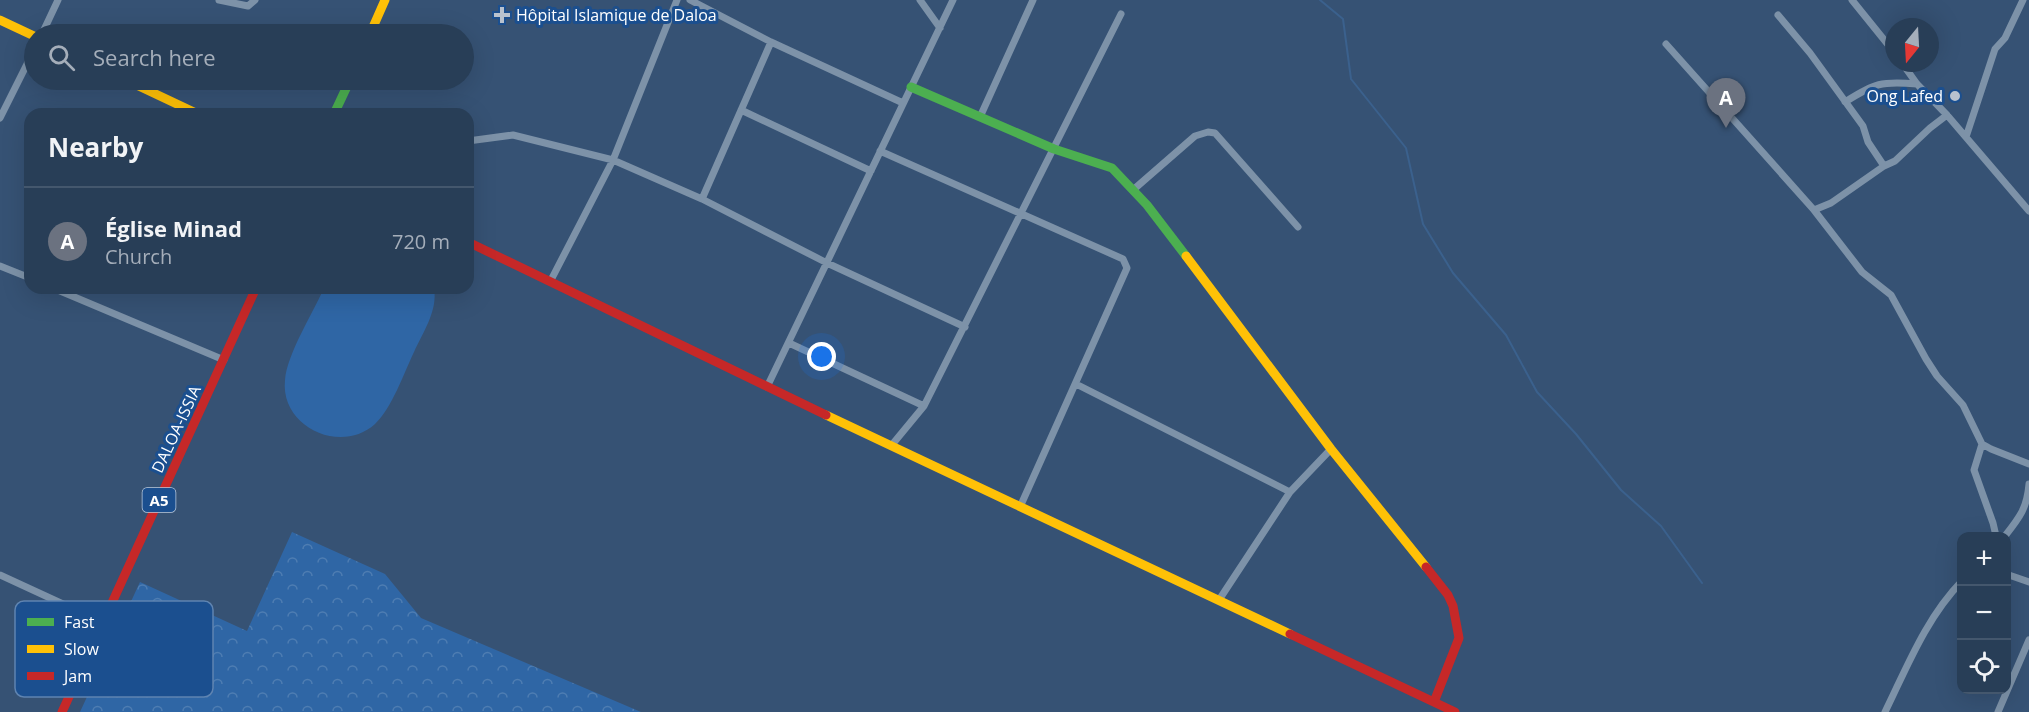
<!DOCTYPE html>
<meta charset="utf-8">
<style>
body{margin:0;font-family:"Open Sans",sans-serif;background:#344961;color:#f1f3f6}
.controls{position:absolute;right:18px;bottom:18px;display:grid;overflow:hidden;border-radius:12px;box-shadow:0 6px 24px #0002}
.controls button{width:54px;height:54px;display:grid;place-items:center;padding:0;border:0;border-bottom:2px solid #44576d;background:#283e57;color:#f1f3f6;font:30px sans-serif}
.compass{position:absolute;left:1885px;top:18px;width:54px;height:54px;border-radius:50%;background:#283e57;box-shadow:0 6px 24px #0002;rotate:198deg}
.you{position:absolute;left:822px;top:357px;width:21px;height:21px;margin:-15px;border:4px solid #fff;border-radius:50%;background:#1a73e8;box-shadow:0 0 0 9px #1a73e833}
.badge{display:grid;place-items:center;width:39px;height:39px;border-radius:50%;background:#b9c2ce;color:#fff;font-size:20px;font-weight:700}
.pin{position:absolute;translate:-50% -50px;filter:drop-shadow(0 2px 3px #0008)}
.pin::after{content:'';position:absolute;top:32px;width:21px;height:18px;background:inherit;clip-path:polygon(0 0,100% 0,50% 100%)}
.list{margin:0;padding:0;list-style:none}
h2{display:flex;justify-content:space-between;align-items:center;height:78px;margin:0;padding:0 24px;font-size:26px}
h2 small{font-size:20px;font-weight:400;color:#a5aeba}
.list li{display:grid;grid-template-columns:39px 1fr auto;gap:18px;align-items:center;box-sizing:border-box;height:108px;padding:0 24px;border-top:2px solid #44576d}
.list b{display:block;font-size:22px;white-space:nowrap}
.list p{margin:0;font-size:20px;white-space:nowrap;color:#a5aeba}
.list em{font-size:20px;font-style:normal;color:#a5aeba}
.icon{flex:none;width:33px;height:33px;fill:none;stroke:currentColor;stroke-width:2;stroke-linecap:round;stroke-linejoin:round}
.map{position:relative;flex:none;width:2029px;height:712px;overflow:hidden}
.search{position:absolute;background:#283e57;box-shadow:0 6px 24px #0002;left:24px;top:24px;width:450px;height:66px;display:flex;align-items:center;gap:15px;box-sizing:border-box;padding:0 21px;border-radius:33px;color:#a5aeba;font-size:22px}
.panel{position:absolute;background:#283e57;box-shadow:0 6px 24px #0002;left:24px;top:108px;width:450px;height:186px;border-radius:18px}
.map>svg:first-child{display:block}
.green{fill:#2f66a5}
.forest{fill:url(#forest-crowns)}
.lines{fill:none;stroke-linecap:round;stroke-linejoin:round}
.stream{stroke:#3b618d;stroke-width:2}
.street{stroke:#7d92a8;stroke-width:7}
.fast{stroke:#4caf50;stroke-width:9}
.slow{stroke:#ffc107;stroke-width:9}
.jam{stroke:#c62828;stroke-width:9}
.poi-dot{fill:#b9c2ce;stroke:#1b4f8f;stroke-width:2}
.labels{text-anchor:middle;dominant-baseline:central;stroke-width:6;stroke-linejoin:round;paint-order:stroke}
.shield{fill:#1b4f8f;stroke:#bbcadd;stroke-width:1.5}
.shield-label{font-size:15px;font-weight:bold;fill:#fff}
.poi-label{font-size:16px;fill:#fff;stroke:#1b4f8f;text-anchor:start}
.street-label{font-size:16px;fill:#fff;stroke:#1b4f8f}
.key{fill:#1b4f8f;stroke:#5f84b1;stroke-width:1.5}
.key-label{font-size:16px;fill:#fff}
</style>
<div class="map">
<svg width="2029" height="712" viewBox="0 0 2029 712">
<defs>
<pattern id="forest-crowns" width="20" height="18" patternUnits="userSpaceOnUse" patternTransform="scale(1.5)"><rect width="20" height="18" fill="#2f66a5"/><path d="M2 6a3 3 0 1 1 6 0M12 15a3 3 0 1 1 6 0" fill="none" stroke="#4e7db2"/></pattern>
</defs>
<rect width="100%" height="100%" fill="#365274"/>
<path class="green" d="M324,288H434C438,311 423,332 414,352C404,373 392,408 375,424C341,455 280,427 285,380C287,354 313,313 324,288Z"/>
<path class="forest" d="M292,532L385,574L421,618L641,712H80L140,582L247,631Z"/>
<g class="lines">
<path class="stream" d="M1320,0L1343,19L1351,79L1406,148L1423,224L1453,273L1506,335L1537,392L1576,434L1621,490L1661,526L1702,583"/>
<path class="street" d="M219,0L248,6L255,0
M690,0L771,42L903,103
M920,0L940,28
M1852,0L1894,52
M1778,15L1810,53L1863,126L1868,142L1884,166
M42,34L58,0
M1666,44L1814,210L1862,272L1891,295L1926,359L1937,376L1963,405L1982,444L1991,449L2029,464
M1902,63L1917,84L1947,115L2029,211
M1845,102C1875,83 1881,81 1917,84
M741,110L871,171
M980,117L1033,0
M0,118L34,50
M1966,137L1995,49L2005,38L2023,0
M468,141L513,135L613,160L702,199L827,263L965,327
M880,151L1123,259L1127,268L1020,507
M1133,190L1195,136L1208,132L1215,133L1298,227
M702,199L771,42
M1814,210L1831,203L1884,166L1895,161L1930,128L1947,115
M0,266L30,278
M550,282L613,160L677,0
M53,288L224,360
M789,343L924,406
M1076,384L1290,492
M767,387L953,0
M1982,444L1974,470L1993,523L1996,536
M891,446L924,406L1121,14
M2005,536C2020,517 2027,508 2029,484
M2006,574L2029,582
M0,575L102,622
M1219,600L1290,492L1331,449
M1885,712C1907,667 1926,618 1962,581
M1998,712L2029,640"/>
<path class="fast" d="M911,87L1054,149L1112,168L1147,205L1186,256
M334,114L350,80"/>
<path class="slow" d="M0,20L34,36
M370,34L385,0
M126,80L198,114
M1186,256L1331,449L1426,567
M826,415L1290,634"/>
<path class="jam" d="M468,242L826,415
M1426,567L1448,595L1453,606L1459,638L1434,702
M1290,634L1455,712
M62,712L256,288"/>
</g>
<g class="poi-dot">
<path d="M499 6h6v6h6v6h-6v6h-6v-6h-6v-6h6z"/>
<circle cx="1955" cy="96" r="6"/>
</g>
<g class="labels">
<rect class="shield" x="142.5" y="488" width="33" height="24" rx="4.5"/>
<g class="shield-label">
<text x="159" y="500">A5</text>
</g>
<g class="poi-label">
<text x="516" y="15">Hôpital Islamique de Daloa</text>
<text x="1943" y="96" text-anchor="end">Ong Lafed</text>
</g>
<g class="street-label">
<text transform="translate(176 429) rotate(-65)">DALOA-ISSIA</text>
</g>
</g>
<rect x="15" y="601" width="198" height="96" rx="9" class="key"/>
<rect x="27" y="618" width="27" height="8" fill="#4caf50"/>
<rect x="27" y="645" width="27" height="8" fill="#ffc107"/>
<rect x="27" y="672" width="27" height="8" fill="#c62828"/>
<g class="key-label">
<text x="64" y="628">Fast</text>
<text x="64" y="655">Slow</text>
<text x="64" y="682">Jam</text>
</g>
</svg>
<div class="controls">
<button>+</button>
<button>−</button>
<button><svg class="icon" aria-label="locate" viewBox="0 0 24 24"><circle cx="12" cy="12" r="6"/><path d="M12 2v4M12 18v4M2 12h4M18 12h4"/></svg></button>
</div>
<svg class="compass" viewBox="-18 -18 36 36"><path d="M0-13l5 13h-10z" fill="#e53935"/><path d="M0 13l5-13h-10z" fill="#a5aeba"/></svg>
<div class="you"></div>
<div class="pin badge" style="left:1726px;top:128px;background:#6b7280">A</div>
<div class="search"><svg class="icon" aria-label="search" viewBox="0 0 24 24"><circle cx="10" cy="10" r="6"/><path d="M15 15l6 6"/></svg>Search here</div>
<section class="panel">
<h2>Nearby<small></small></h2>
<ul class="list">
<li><span class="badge" style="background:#6b7280">A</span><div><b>Église Minad</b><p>Church</p></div><em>720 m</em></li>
</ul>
</section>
</div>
